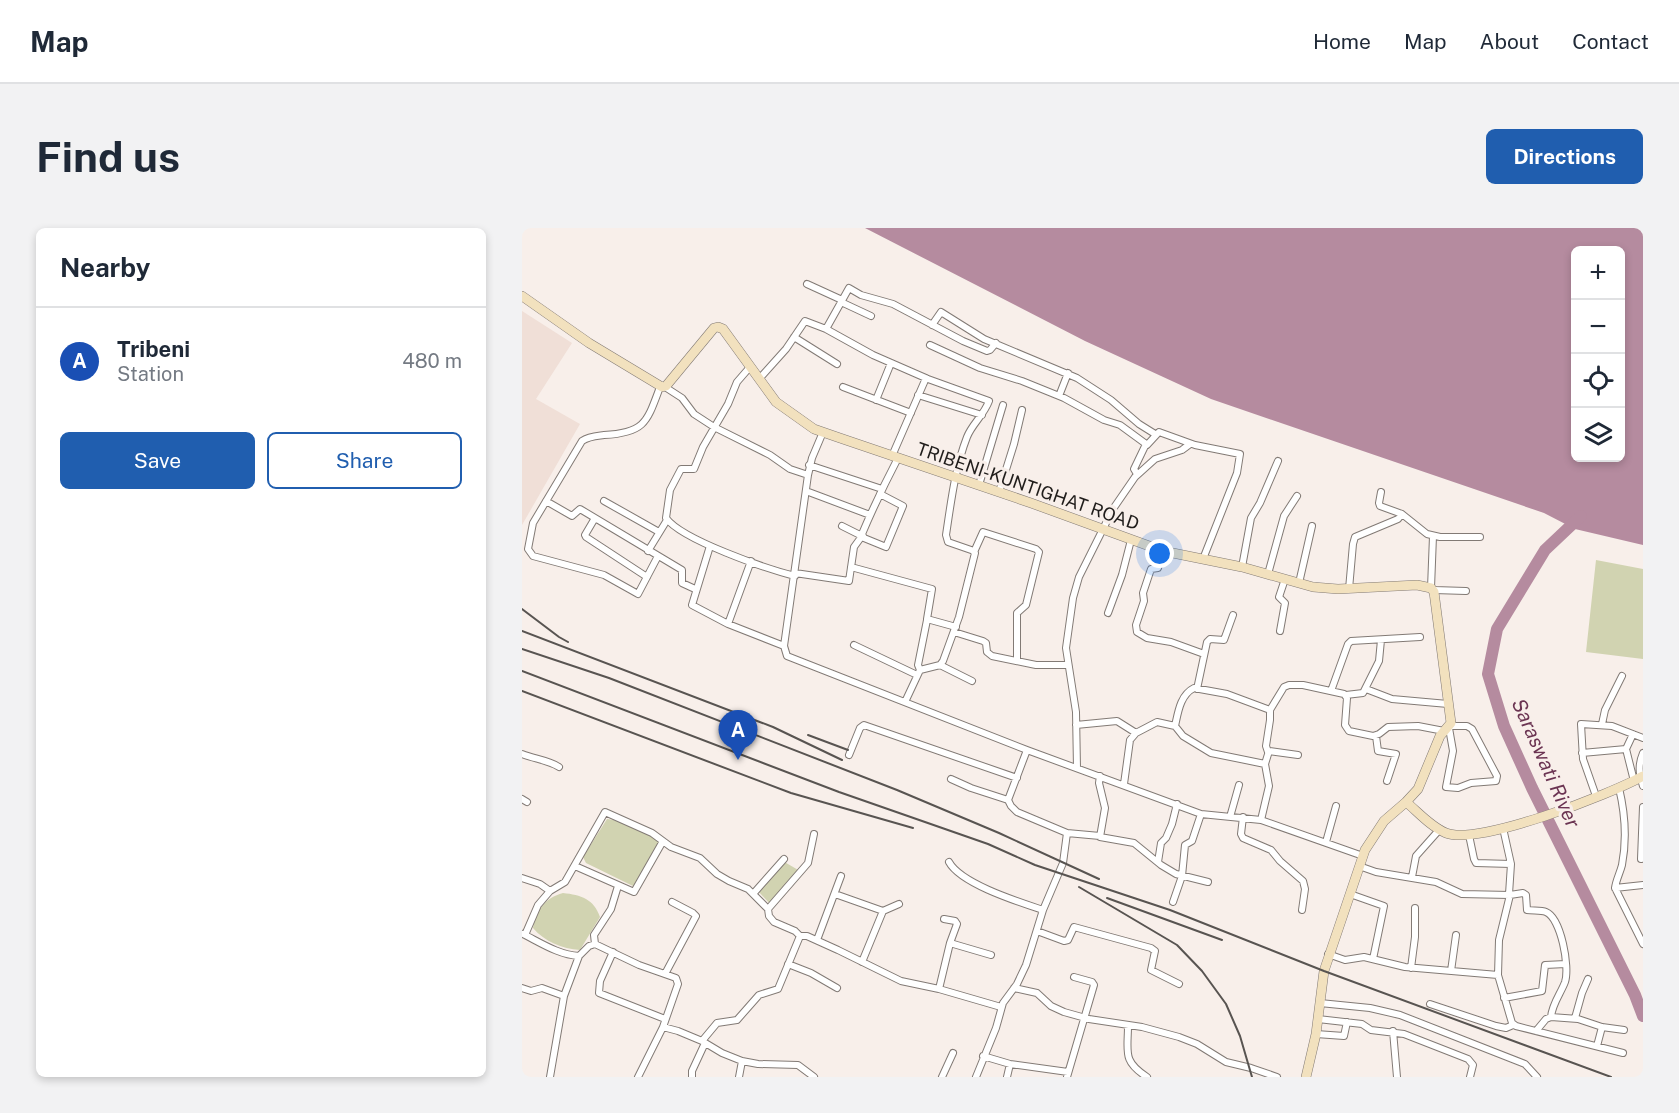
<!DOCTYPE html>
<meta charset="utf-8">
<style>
body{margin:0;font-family:"Public Sans",sans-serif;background:#f2f2f3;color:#1f2937}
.controls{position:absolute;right:18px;top:18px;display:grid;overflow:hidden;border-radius:9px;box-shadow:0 3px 9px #0003}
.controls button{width:54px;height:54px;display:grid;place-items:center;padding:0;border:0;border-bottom:2px solid #e0e1e3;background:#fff;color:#1f2937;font:30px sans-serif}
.you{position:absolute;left:638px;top:326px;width:21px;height:21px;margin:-15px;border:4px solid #fff;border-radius:50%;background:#1a73e8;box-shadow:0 0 0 9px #1a73e833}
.badge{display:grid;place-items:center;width:39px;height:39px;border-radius:50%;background:#205eaf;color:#fff;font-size:20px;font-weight:700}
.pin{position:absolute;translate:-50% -50px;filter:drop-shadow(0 2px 3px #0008)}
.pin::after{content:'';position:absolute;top:32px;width:21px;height:18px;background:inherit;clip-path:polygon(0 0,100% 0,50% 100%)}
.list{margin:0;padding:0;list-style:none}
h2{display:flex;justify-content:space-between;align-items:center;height:78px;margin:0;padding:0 24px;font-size:26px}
h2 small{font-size:20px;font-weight:400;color:#747a83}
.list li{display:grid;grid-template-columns:39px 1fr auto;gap:18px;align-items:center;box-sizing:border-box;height:108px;padding:0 24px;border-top:2px solid #e0e1e3}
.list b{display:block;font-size:22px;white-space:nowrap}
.list p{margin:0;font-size:20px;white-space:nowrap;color:#747a83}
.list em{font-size:20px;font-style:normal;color:#747a83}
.actions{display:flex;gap:12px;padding:18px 24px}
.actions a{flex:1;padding:14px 0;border:2px solid #205eaf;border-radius:9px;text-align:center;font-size:21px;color:#205eaf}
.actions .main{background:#205eaf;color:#fff}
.icon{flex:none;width:33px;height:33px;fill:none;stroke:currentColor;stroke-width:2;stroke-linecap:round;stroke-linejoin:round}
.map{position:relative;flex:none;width:1121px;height:849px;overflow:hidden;border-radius:9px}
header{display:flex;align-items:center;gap:36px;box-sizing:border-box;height:84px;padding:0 30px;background:#fff;border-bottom:2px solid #e0e1e3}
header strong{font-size:28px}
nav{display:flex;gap:33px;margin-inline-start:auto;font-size:21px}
.intro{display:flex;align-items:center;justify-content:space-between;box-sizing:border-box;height:144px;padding:0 36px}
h1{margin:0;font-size:42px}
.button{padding:15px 27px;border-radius:9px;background:#205eaf;color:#fff;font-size:21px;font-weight:700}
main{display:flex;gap:36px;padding:0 36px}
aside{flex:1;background:#fff;border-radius:9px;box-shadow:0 3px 9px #0003}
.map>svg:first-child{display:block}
.built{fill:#f0dfd7}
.green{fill:#d1d3b1}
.water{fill:#b58b9f;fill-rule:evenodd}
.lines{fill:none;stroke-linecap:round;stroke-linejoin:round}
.river{stroke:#b58b9f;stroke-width:12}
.minor-casing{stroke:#827a75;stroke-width:8}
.secondary-casing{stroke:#827a75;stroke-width:10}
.minor{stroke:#fff;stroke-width:6}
.secondary{stroke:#f2e1be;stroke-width:9}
.rail{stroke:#585451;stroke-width:2}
.labels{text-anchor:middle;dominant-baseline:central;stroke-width:6;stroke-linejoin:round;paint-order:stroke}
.street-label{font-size:18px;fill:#201d1b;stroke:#f8efea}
.water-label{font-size:20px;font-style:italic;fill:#6b3452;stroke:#f8efea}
</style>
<header>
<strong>Map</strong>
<nav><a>Home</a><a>Map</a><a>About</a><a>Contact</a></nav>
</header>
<div class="intro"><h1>Find us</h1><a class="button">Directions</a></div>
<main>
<aside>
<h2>Nearby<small></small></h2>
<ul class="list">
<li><span class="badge" style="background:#1a4fb4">A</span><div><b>Tribeni</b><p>Station</p></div><em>480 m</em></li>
</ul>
<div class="actions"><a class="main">Save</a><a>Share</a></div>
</aside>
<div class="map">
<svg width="1121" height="849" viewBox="0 0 1121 849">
<rect width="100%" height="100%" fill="#f8efea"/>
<path class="built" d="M0,83L50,115L14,171L58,196L0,297Z"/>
<path class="green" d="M1074,332L1121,341V431L1064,424Z
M85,591C104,594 128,600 140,616L113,659L64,635L61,629Z
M259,632L278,643L249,677L236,663Z
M41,665C59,667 72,671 78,689L58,722C40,721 22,713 11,700C14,682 23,670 41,665Z"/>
<path class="water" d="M343,0H1121V317L1053,301L1022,285L689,171L563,113ZM1054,22H1098V230H1054Z"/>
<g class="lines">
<path class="river" d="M1059,288L1023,322L975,401L966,446L982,498L1010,560L1113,767L1121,788"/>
<defs>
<path id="minor" d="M285,56L320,72
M319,74L349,88
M410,97L419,84L462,111L555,150L589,172L617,196L633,206
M304,101L351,127L406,151L467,173C462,187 450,196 445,209C433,240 429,274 424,307L426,314L452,323L453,325L437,389L421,433L418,437L398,442L383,474
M272,109L315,136
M408,117L458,140L500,153L542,170L582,192L598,197L624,216L612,241L615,246
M228,139L215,154L206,176L181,219L172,241H159L148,262L144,290C160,312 245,341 273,348
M237,151L264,121L283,93L304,101L327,60L339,67L371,76L441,113L465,123L468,122L474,115
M143,159L160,170L172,186L192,199L248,227L268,241L286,247
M321,159L389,185
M396,167L460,187
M537,168L546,145
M354,172L369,135
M301,204L290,230L286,247L262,418L265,428L505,522L679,586L739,592L841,628
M625,217L637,204L673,217L718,226L715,245L681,331
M370,228L404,150
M287,237L360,261
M457,257L481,177
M284,263L348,287
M477,264L492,216L500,182
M859,264L857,275L858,278L880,286L905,306L918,309H958
M358,266L381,278L364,319L342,310L340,306C351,280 363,255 376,230
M24,273L50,288L58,281L160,342V355L173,361
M82,273L137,304
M73,290L63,307L64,309L125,349
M188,318L170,377L206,396L262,418
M126,323L145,292
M641,323L636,340L629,341L621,365L622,373L614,397L615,404L625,410L649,414L682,426
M452,324L461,304L514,321L517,324L504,377L495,385V433
M136,328L116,366L82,347L11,328L6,321L11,295L60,213C67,208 74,208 82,207C123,205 125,194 138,159
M329,339L410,361L405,391L434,399
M720,339L729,290L738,275L756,233
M273,345L327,353L332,319L340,308L320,298
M746,346L762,288L775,268
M777,355L790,298
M909,360L911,308
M827,361L831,316L833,309L876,291L880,286
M912,362L944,363
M586,385L600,347L609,312
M206,396L229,333
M758,403L763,375L757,369L763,351
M432,404L461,413L464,415L465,424L470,428L514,437H545
M332,417L395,447
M418,437L450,453
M398,442L396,437L405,392
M675,461L685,414L688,411L702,412L711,387
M844,461L870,471L926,476
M809,463L826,416L829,413L898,409
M824,467L841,465L857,433L859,412
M1080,496L1083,482L1100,448
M554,497L595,493L614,505
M653,498C656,485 658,467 672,460L705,466L748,482
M927,500L931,523L924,559L936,560L949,555L974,553L975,548L950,501L945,498H928
M1111,506L1104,521L1112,553
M854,508L856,523L874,526L865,553
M746,524L744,518L748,492V482L762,459L767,457H781L822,466L825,470L823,497L827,503L851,508L857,506L866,499L896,498L922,503
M1060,525L1104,521
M1121,525C1116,537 1117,545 1121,558
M0,526C12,531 26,532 37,539
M327,527L338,500L342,497L495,550
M743,536L747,523L776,527
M555,540L554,484L544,420L551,370L557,349L591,281L613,249L633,231L660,222L668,216
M578,548L577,555L583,580L578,609L612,615L639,637L654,646L686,654
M429,551L449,560L486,572L505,522
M602,556L608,512L614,505L635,494L653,498L661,508L689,525L743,536L747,558L739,592
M1097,560C1103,585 1105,611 1100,637C1098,645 1094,652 1093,660L1121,716
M1074,568L1061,531L1059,496L1090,498L1121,510
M0,571L5,574
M486,572L489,578L495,584L545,605L578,608
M708,589L717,557
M721,589L719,606L721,610L749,622L758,633L781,653L783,661L780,682
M981,600L989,636L987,666
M947,607L952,631L954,635L989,636
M804,614L814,578
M1119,631L1121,579
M427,634C439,656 497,674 521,682
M636,634L639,615L644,610L650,596L655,576
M53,638L112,664L141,613
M837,638L854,644L914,654L940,666L988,667L977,712L976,747L990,795L994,798L1101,825
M890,649L894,628L918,601
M0,650L18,656L28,663
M1093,660L1121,657
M231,666L262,631
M313,666L361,683
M828,666L862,678L851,731
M988,667L1001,665L1004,667L1005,682C1011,683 1019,682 1024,684C1039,690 1048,739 1043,754C1039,765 1030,776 1029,789
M651,674L660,648L663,617L670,613L679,586
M246,681L286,635L292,606
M515,703L542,713L546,712L552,699L629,720L633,723L629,742L657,756
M1,706C19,715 37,727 57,728L67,718L73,716L117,737L154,750L156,756L141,799
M3,707L16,677L28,663L43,654L83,584L130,605L149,619L178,630L195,646L207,653L226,661L246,681L247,688L252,694L273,703L278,708
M295,712L319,648
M428,715L469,727
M73,716L72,707L89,681L96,658
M91,724L78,753L77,765L143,791
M806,726L823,732L842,729L883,739L976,747
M340,734L361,683L377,676
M266,736L289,745L315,760
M889,740L893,709V680
M929,743L934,707
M143,746L174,688L171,685L150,674
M0,760L9,763L20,760L42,768
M492,760L515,765L529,778L542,784L567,791L620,799L657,809L675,816L704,834L729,840L755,849
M417,761L428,715L435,696L433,693L422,691
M982,770L1020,763L1023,737L1044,736
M798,775L848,780L878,787L1003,836L1015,849
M908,776L974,798L984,800L991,797
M1053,790L1060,765L1066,751
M796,791L840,796L849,802L882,806L946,831L951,837L948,849
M606,797C606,824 600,833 625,849
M871,803L875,849
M1014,803L1024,791L1029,789L1056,791L1080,799L1102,802
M794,806L822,808L825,794
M180,813L200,825L220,833L236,836L276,837L292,849
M1075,818L1080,799
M461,828L488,836L546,844
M28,849L42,768L57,728
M116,849L141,799L156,803L180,813L195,795L215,792L237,767L256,761L278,708H285L316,722L379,753L417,761L479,779
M170,849V843L183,815
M217,849L220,833
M420,849L431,825
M454,849L474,800L481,775L495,756L504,737L521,682L541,635L545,605
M485,849L488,836
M545,849L572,757L570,754L552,749"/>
<path id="secondary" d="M0,68L67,115L140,159L144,158L192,100L196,99L201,101L254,174L292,201L315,209L509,275L641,323L720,339L791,359L816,361L895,357L909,360L912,364L929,495L918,508L896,561L884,574
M784,849L794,806L802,743L843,622L862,593L884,574C896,584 909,599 924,605C956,618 1089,566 1121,548"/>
</defs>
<use href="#minor" class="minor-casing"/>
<use href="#secondary" class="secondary-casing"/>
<use href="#minor" class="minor"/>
<use href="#secondary" class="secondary"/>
<path class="rail" d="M0,381L37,409L46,414
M0,403L251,499L320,532
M0,421L87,450L375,562L477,605L577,651
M0,443L317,564L466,616L513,637L648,682L802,743L1089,849
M0,463L269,565L391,600
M286,507L326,522
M557,659L655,717L680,743L704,776L718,808L730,849
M585,670L700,712"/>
</g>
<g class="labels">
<g class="street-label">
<text transform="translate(506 258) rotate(19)">TRIBENI-KUNTIGHAT ROAD</text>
</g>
<g class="water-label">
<text transform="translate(1024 535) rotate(66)">Saraswati River</text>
</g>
</g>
</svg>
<div class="controls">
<button>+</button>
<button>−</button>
<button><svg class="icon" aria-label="locate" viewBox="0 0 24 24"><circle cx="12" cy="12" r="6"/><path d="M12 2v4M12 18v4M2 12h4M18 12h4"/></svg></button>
<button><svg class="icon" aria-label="layers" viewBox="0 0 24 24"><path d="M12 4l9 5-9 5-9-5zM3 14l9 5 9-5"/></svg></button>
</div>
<div class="you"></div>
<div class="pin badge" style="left:216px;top:532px;background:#1a4fb4">A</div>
</div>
</main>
